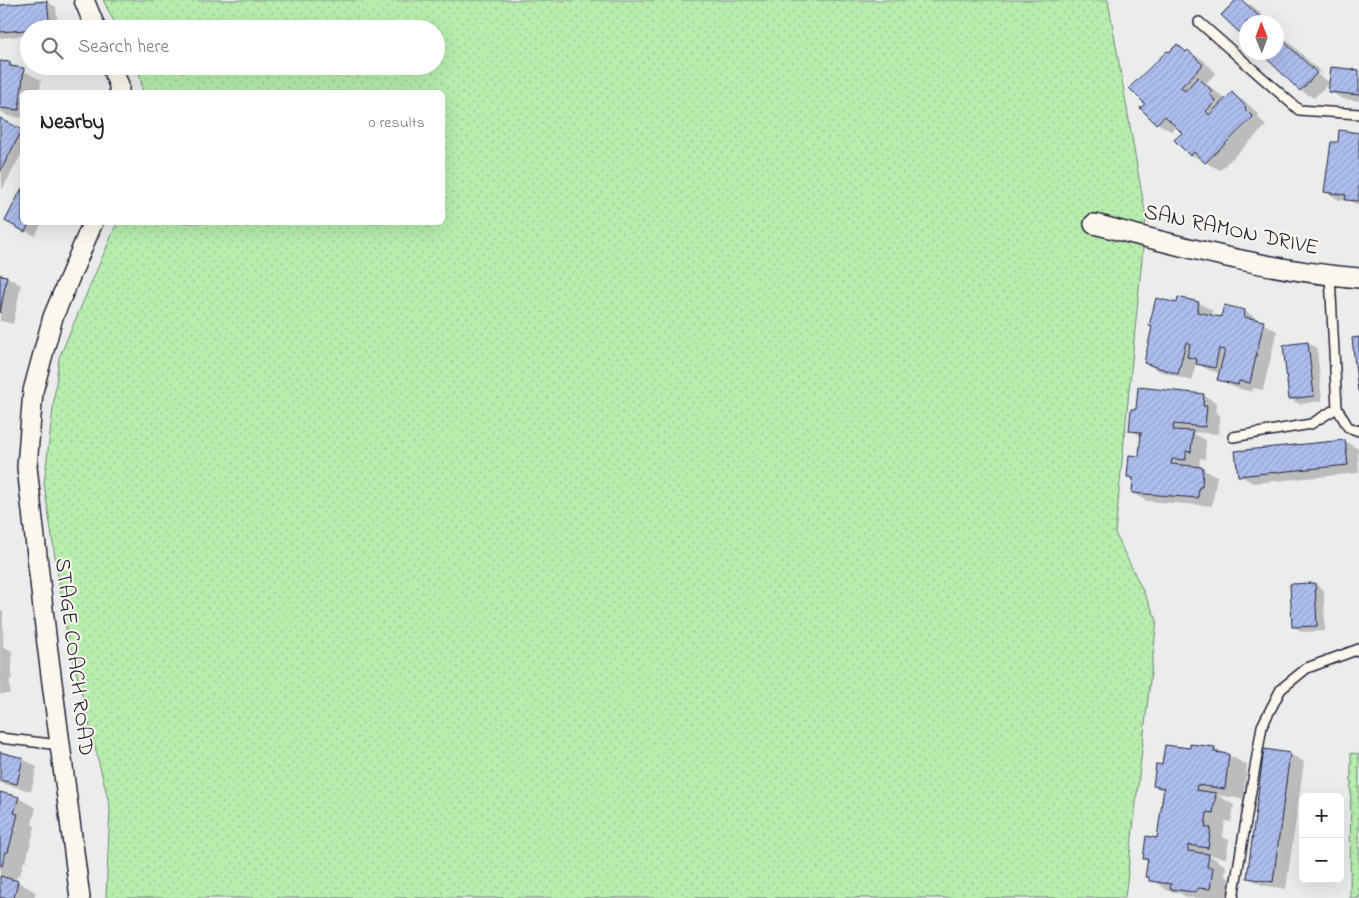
<!DOCTYPE html>
<meta charset="utf-8">
<style>
body{margin:0;font-family:"Indie Flower",sans-serif;background:#f6f6f6;color:#222}
.controls{position:absolute;right:15px;bottom:15px;display:grid;overflow:hidden;border-radius:8px;box-shadow:0 5px 20px #0002}
.controls button{width:45px;height:45px;display:grid;place-items:center;padding:0;border:0;border-bottom:1px solid #e0e0e0;background:#fff;color:#222;font:25px sans-serif}
.compass{position:absolute;left:1239px;top:15px;width:45px;height:45px;border-radius:50%;background:#fff;box-shadow:0 5px 20px #0002;rotate:359deg}
.list{margin:0;padding:0;list-style:none}
h2{display:flex;justify-content:space-between;align-items:center;height:65px;margin:0;padding:0 20px;font-size:21px}
h2 small{font-size:16px;font-weight:400;color:#767676}
.icon{flex:none;width:28px;height:28px;fill:none;stroke:currentColor;stroke-width:2;stroke-linecap:round;stroke-linejoin:round}
.map{position:relative;flex:none;width:1359px;height:898px;overflow:hidden}
.search{position:absolute;background:#fff;box-shadow:0 5px 20px #0002;left:20px;top:20px;width:425px;height:55px;display:flex;align-items:center;gap:12px;box-sizing:border-box;padding:0 18px;border-radius:28px;color:#767676;font-size:19px}
.panel{position:absolute;background:#fff;box-shadow:0 5px 20px #0002;left:20px;top:90px;width:425px;height:135px;border-radius:8px}
.map>svg:first-child{display:block}
.grass{fill:url(#grass-dots);stroke:#6d8874}
.shadow{fill:#0003}
.building{fill:url(#building-hatch);stroke:#22223b}
.lines{fill:none;stroke-linecap:round;stroke-linejoin:round}
.lane-casing{stroke:#22223b;stroke-width:12}
.street-casing{stroke:#22223b;stroke-width:22}
.lane{stroke:#fbf7ec;stroke-width:9}
.street{stroke:#fbf7ec;stroke-width:19}
.labels{text-anchor:middle;dominant-baseline:central;stroke-width:4;stroke-linejoin:round;paint-order:stroke}
.street-label{font-size:22px;fill:#22223b;stroke:#fbf7ec}
</style>
<div class="map">
<svg width="1359" height="898" viewBox="0 0 1359 898">
<defs>
<pattern id="grass-dots" width="8" height="8" patternUnits="userSpaceOnUse" patternTransform="scale(1.25)"><rect width="8" height="8" fill="#b8edae"/><path d="M2 2h.1M6 6h.1" fill="none" stroke="#9ecb97" stroke-width="1.8" stroke-linecap="round"/></pattern>
<pattern id="building-hatch" width="6" height="6" patternUnits="userSpaceOnUse" patternTransform="scale(1.25)"><rect width="6" height="6" fill="#adbeed"/><path d="M-1 1l2-2M0 6l6-6M5 7l2-2" fill="none" stroke="#95a3cc"/></pattern>
</defs>
<rect width="100%" height="100%" fill="#ebecec"/>
<filter id="ink" filterUnits="userSpaceOnUse"><feTurbulence type="fractalNoise" baseFrequency=".02" numOctaves="2"/><feDisplacementMap in="SourceGraphic" scale="10" xChannelSelector="R" yChannelSelector="G"/><feConvolveMatrix kernelMatrix="1 2 1 2 8 2 1 2 1" color-interpolation-filters="sRGB"/></filter>
<g filter="url(#ink)">
<path class="grass" d="M103,0H1108L1146,218L1115,533L1157,620L1125,898H106L110,807L67,635L44,484L59,358L117,223L442,222V92H143L138,66H436V29H118Z
M1351,753L1359,754V898H1350Z"/>
<path class="shadow" d="M1237,0L1253,6L1269,22H1246V37L1223,15Z
M47,2L56,7L58,29H29V35L0,38V6Z
M1276,30L1324,75L1312,69L1311,71L1330,82L1314,98L1300,90L1276,52Z
M1177,46L1202,59L1216,73L1206,83L1226,100L1232,94L1246,102L1259,115L1258,117L1266,126L1220,170L1191,155L1176,140L1184,133L1176,126L1171,131L1157,123L1142,108L1146,104L1169,54Z
M0,64H10L41,80L40,92H22V118L8,116L0,111Z
M1359,72V101L1343,99L1329,91Z
M0,120L22,132V153L2,190Z
M1359,134V206L1350,201L1339,200L1326,192L1339,144Z
M22,190V222H42L35,236L6,221Z
M0,273L21,285L13,324L0,321Z
M1179,299L1199,303L1213,311L1211,317L1222,319L1245,311L1258,319V321L1277,331L1263,390L1253,388L1252,392L1233,387L1219,379L1220,373L1211,371L1196,363L1192,381L1159,371L1146,363Z
M1308,343L1317,348L1322,401L1299,404L1290,399Z
M1203,395L1217,403L1216,413L1220,415L1219,434L1191,432L1206,440L1205,459L1200,458L1199,468L1217,476L1212,506L1147,501L1133,493L1134,480L1129,477L1141,457L1142,437L1130,430Z
M1345,441L1358,449L1359,473L1253,483L1239,475Z
M1315,584L1324,590L1325,631L1302,632L1293,626Z
M0,610L3,612V646L12,651V679H10V694H0Z
M1215,748L1247,765L1243,799L1217,795L1234,805L1231,822L1225,821L1223,837L1229,840L1226,858L1209,855L1226,866L1225,876L1230,879L1228,898H1188L1178,892L1168,891L1147,876L1149,861L1144,858L1158,839L1165,792L1154,786L1163,767L1191,750Z
M0,754L23,759L37,767L31,791L0,783Z
M1290,754L1304,762L1286,889L1262,885L1248,877Z
M0,793L18,798L36,808L32,824L35,826L26,862L24,861L20,875H17L16,881L36,892L34,898H0Z"/>
<path class="building" d="M1236,0H1242L1265,22H1246V39L1221,15Z
M47,1L50,28L0,32V5Z
M1276,34L1317,73L1300,91L1260,52H1276Z
M1177,44L1186,52L1188,50L1203,65L1181,87L1185,91L1198,77L1212,91L1209,94L1216,101L1206,111L1209,115L1232,92L1246,107L1245,109L1253,117L1205,163L1194,152L1190,156L1174,140L1182,133L1165,116L1156,124L1140,108L1145,104L1129,88L1167,51L1169,52Z
M0,61L10,62V66L24,68L19,110L0,108Z
M1331,67L1359,70V95L1328,92Z
M0,118L22,130L0,172Z
M1339,130L1359,133V201L1345,200L1346,195L1324,192L1331,142H1338Z
M22,188V222H30L25,232L5,221Z
M0,275L7,276L0,313Z
M1178,297L1199,302L1197,312L1221,317L1224,305L1245,310L1244,317L1264,321L1250,383L1239,381L1238,385L1217,380L1225,350L1219,349L1215,368L1196,364L1197,359L1187,357L1190,344L1186,342L1178,374L1144,363L1152,327L1149,326L1156,298L1177,303Z
M1359,337V391H1358L1352,338Z
M1308,342L1314,396L1289,399L1283,345Z
M1138,387L1204,394L1203,406H1207L1205,427L1174,424L1173,430L1193,431L1191,452L1186,451V460L1172,459L1171,464L1203,467L1202,487H1199L1198,498L1132,493L1133,478L1127,477L1129,455L1139,456L1141,432L1129,431L1131,409H1136Z
M1345,440L1348,465L1238,476L1235,451Z
M1315,583L1317,626L1292,627L1290,584Z
M1190,744L1215,747L1214,752L1229,754L1225,789L1197,785L1196,790L1216,793L1213,813L1207,812L1205,828H1211L1208,848L1188,845V851L1209,854L1207,867L1213,868L1210,889L1199,888L1194,892L1170,889L1171,884L1149,881V877H1145L1148,859H1143L1146,836L1157,838L1164,788L1153,786L1156,764L1162,765L1165,745L1190,748Z
M1264,749L1290,753L1273,882L1247,878Z
M0,752L23,758L17,784L0,780Z
M0,792L19,797L14,813L18,814L8,852H6L2,866L0,865Z
M0,876L18,881L14,898H0Z"/>
<g class="lines">
<defs>
<path id="lane" d="M1199,22L1299,110L1359,114
M1330,276L1337,408L1348,427L1359,431
M1233,437L1311,424L1337,408
M0,738L60,745
M1233,898L1262,726L1281,689L1307,668L1359,649"/>
<path id="street" d="M84,0L96,29
M111,66L119,85V92
M1094,224C1181,246 1269,271 1359,278
M80,898L47,644L27,467L33,391L53,317L93,222"/>
</defs>
<use href="#lane" class="lane-casing"/>
<use href="#street" class="street-casing"/>
<use href="#lane" class="lane"/>
<use href="#street" class="street"/>
</g>
</g>
<g class="labels">
<g class="street-label">
<text transform="translate(1231 231) rotate(12)">SAN RAMON DRIVE</text>
<text transform="translate(73 657) rotate(83)">STAGE COACH ROAD</text>
</g>
</g>
</svg>
<div class="controls">
<button>+</button>
<button>−</button>
</div>
<svg class="compass" viewBox="-18 -18 36 36"><path d="M0-13l5 13h-10z" fill="#e53935"/><path d="M0 13l5-13h-10z" fill="#767676"/></svg>
<div class="search"><svg class="icon" aria-label="search" viewBox="0 0 24 24"><circle cx="10" cy="10" r="6"/><path d="M15 15l6 6"/></svg>Search here</div>
<section class="panel">
<h2>Nearby<small>0 results</small></h2>
<ul class="list">
</ul>
</section>
</div>
